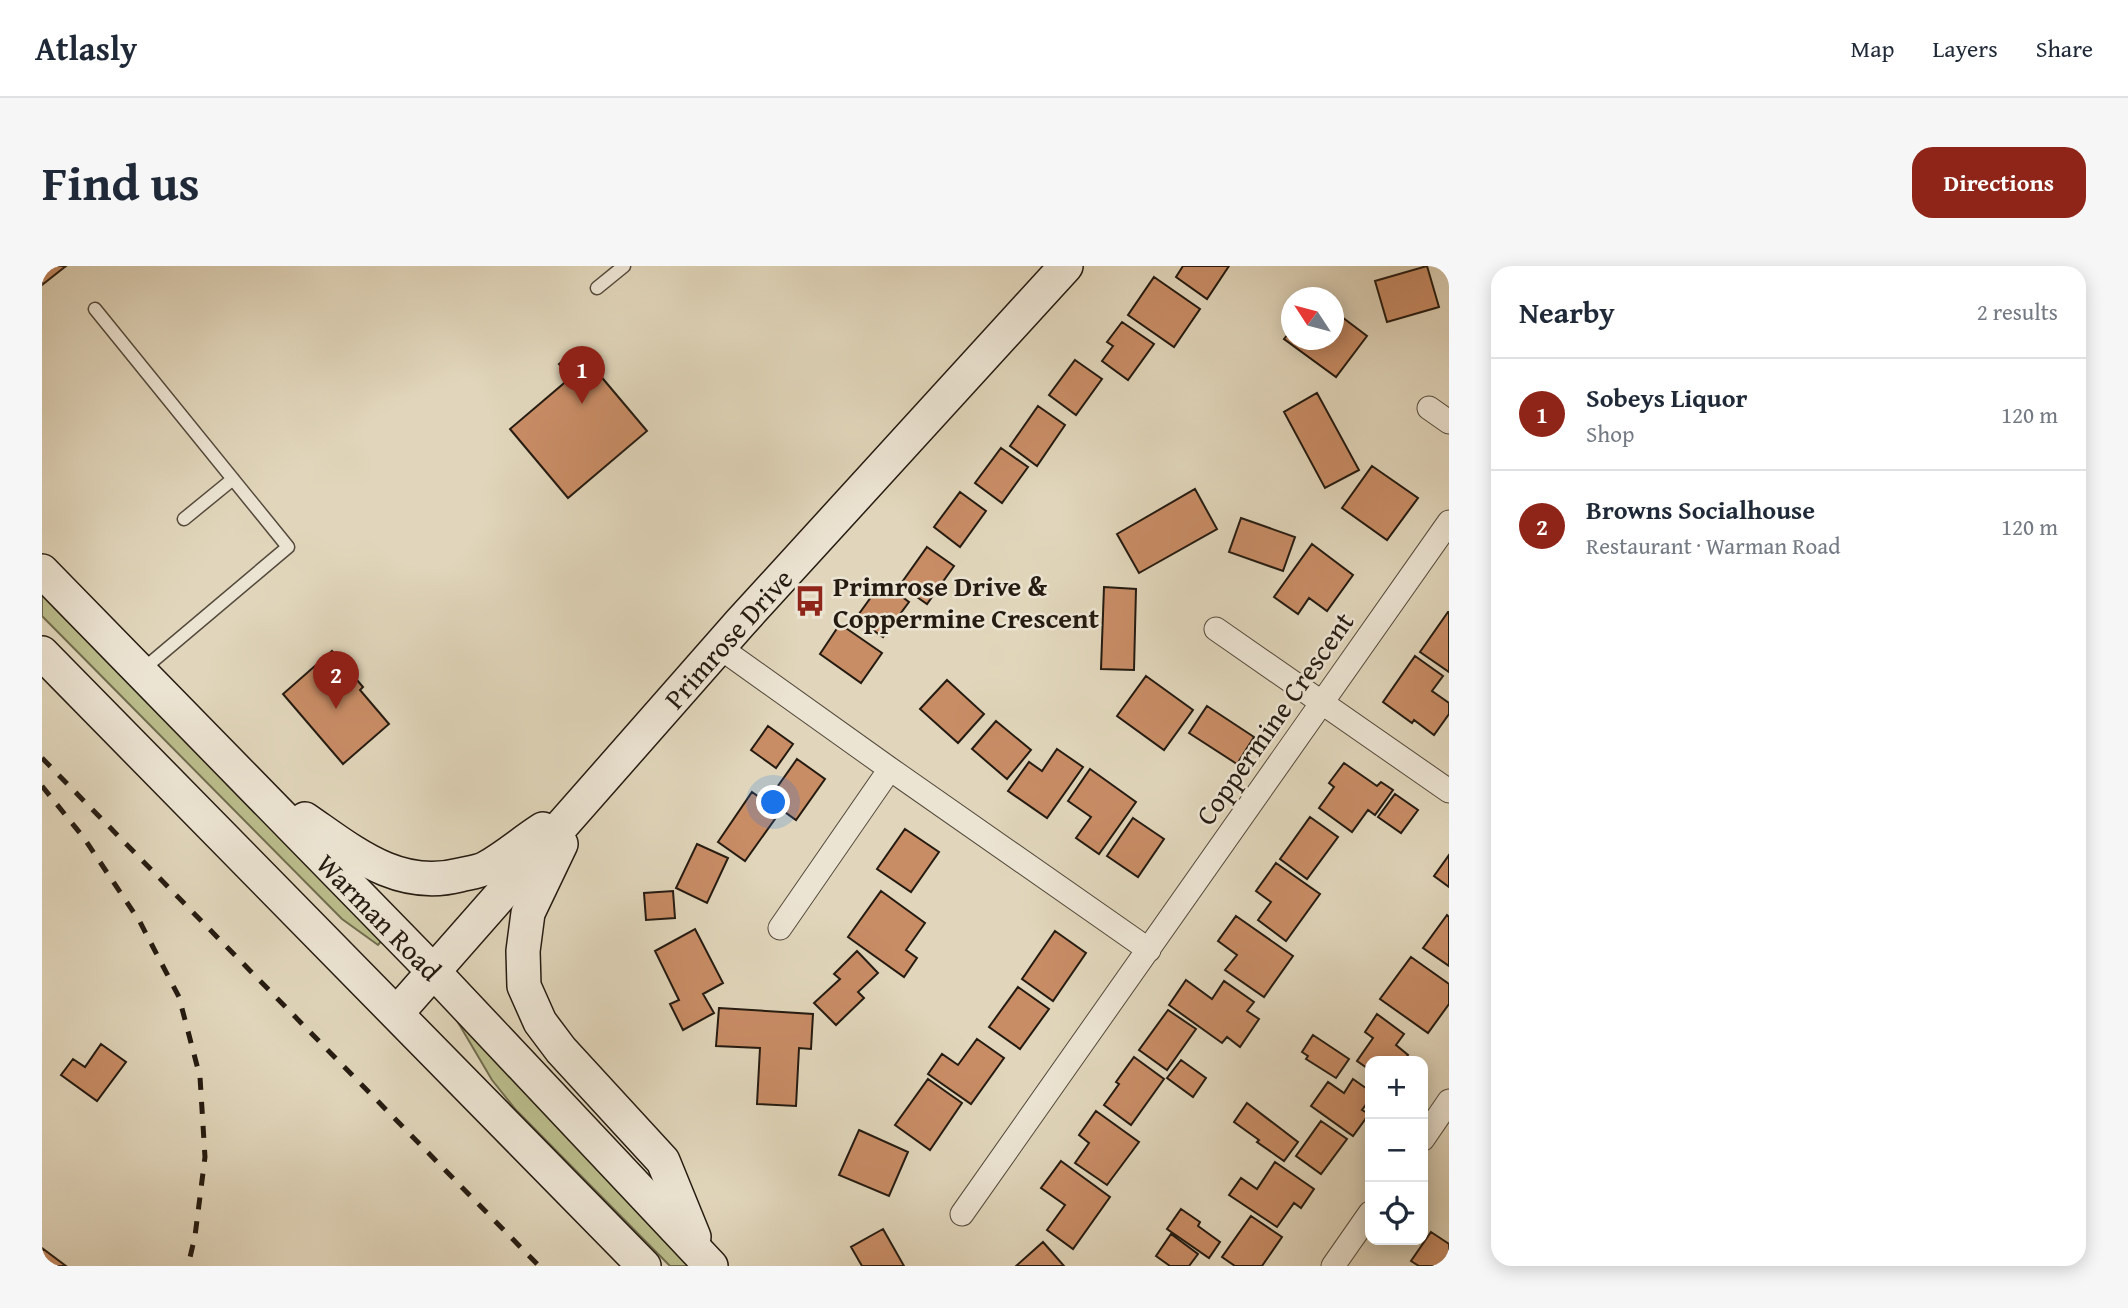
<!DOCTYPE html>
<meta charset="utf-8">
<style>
body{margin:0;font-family:"Gentium Book Plus",serif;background:#f6f6f7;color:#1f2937}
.controls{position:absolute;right:21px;bottom:21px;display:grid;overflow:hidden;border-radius:14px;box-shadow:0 4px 18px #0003}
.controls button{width:63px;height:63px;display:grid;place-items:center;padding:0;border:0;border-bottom:2px solid #e0e1e3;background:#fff;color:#1f2937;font:35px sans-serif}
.compass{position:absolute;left:1239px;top:21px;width:63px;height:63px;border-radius:50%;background:#fff;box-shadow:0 4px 18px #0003;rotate:306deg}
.you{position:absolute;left:732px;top:537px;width:24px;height:24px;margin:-18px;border:5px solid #fff;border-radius:50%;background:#1a73e8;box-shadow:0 0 0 10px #1a73e833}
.badge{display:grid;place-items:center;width:46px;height:46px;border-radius:50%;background:#8f2418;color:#fff;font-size:23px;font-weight:700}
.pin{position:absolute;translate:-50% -58px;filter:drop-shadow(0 2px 4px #0008)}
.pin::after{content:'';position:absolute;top:37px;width:24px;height:21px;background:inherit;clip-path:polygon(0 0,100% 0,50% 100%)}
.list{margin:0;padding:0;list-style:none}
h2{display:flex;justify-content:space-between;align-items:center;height:91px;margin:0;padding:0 28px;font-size:30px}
h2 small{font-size:23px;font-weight:400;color:#747a83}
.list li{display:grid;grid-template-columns:46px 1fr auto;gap:21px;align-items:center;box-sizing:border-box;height:112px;padding:0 28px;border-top:2px solid #e0e1e3}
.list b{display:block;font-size:26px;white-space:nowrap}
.list p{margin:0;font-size:23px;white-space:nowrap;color:#747a83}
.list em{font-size:23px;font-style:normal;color:#747a83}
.icon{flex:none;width:38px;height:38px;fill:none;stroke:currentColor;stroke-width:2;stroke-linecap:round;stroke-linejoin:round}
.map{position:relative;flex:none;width:1407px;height:1000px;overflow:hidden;border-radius:21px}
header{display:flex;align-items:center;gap:42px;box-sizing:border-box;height:98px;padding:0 35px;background:#fff;border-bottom:2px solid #e0e1e3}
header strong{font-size:33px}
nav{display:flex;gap:38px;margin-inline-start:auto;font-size:24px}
.intro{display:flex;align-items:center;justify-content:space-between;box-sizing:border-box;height:168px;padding:0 42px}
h1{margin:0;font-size:49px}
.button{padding:18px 32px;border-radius:21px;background:#8f2418;color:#fff;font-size:24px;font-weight:700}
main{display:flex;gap:42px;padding:0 42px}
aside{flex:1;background:#fff;border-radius:21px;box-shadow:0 4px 18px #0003}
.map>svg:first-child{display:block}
.green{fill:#babc8b;stroke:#706c4e;stroke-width:2}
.building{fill:#c98d66;stroke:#251b11;stroke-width:2}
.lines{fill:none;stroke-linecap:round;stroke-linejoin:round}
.lane-casing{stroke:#544a3c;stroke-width:15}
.street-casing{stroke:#544a3c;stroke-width:25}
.secondary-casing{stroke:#251b11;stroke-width:36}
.lane{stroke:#ece4d3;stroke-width:12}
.street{stroke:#ece4d3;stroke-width:23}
.secondary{stroke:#ece4d3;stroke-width:33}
.rail{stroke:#251b11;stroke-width:5;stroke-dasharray:12 12;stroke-linecap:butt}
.labels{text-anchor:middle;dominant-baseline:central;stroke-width:5;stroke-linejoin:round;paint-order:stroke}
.poi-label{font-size:28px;font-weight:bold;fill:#251b11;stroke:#ece4d3;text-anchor:start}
.street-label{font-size:28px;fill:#251b11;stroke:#ece4d3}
</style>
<header>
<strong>Atlasly</strong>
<nav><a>Map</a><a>Layers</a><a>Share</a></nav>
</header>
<div class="intro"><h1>Find us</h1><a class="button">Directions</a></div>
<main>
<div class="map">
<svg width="1407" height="1000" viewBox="0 0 1407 1000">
<rect width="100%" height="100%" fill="#e1d6bb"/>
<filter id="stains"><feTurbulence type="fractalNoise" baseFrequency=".00286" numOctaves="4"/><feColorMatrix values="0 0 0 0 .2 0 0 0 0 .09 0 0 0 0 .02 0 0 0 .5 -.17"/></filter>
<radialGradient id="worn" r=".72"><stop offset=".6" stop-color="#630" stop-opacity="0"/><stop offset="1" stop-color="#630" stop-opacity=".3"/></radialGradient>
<path class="green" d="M0,326L341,673L336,679L300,653L0,350Z
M414,753L647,1000H628L474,844L450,814Z"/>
<path class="building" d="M0,0H24L0,19Z
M1141,0H1187L1165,33L1134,11Z
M1385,0L1397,41L1345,56L1333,15Z
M1112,11L1158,43L1132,81L1086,49Z
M1292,45L1325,70L1294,111L1242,73L1250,63V74H1292Z
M1080,56L1112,78L1086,114L1060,95L1071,80L1065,76Z
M535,82L605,165L526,232L468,163L528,112L517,98Z
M1033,94L1060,113L1034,149L1007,129Z
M1275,127L1317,204L1283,222L1242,146Z
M996,140L1023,159L995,200L968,180Z
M959,182L986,201L960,237L933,217Z
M1330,200L1376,232L1345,274L1300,242Z
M1153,223L1175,263L1097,307L1075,268Z
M918,226L944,245L918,281L892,261Z
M1199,252L1253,271L1241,305L1187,286Z
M1270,278L1311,309L1285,345L1267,332L1256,348L1232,331Z
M885,281L912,300L885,338L858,319Z
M840,316L867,336L841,371L814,352Z
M1062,321L1094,323L1092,404L1059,403Z
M1406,346H1407V406L1378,386Z
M798,358L840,387L819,417L778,388Z
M290,385L321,421L318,424L347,458L301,498L241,428Z
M1373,390L1401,410L1390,425L1407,437V448L1392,469L1372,454L1370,457L1341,436Z
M1104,410L1151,444L1122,484L1075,450Z
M905,414L942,448L916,477L878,443Z
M1165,440L1212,471L1195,498L1147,467Z
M954,455L989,484L965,513L930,483Z
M726,460L751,478L734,502L709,484Z
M1015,483L1041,501L1005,552L966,525L987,496L1000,505Z
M755,493L783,513L754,554L726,534Z
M1302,497L1335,520L1339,516L1351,524L1333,549L1326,544L1310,566L1277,542L1292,521L1287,517Z
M1048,503L1094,536L1057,588L1034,572L1049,551L1026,535Z
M710,526L738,546L703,595L676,576Z
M1353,528L1376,544L1359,567L1336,551Z
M1268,551L1296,571L1265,613L1238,593Z
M1091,552L1122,573L1096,611L1065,590Z
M863,563L897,586L869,626L835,603Z
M655,578L686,592L665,637L634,622Z
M1407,589V621L1392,610Z
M1234,597L1278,628L1244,675L1216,654L1229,636L1214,625Z
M631,625L633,652L604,654L602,627Z
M839,625L883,657L864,684L875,692L862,711L806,671Z
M1405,649L1407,651V700L1381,682Z
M1194,650L1251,690L1222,731L1183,704L1195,689L1176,675Z
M653,663L681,717L661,728L672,747L641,764L628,738L637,734L613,685Z
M1013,665L1044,687L1011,735L980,713Z
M815,685L836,707L816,726L822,732L794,759L772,737L798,713L792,708Z
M1369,691L1407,718V738L1386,767L1338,733Z
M1144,714L1170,733L1182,715L1212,736L1205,745L1217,753L1198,781L1185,771L1180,777L1127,739Z
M976,721L1007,743L978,783L947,761Z
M677,742L771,748L769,783L757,782L754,840L715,838L718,782L674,780Z
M1126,744L1154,763L1125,804L1097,784Z
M1335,748L1362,768L1354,779L1366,789L1361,795H1328V804L1315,795L1331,772L1323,766Z
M1271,769L1307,793L1294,812L1264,793L1266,790L1260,786Z
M935,773L962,792L929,838L886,808L900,788L916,799Z
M59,778L84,796L55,835L19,809L31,793L43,801Z
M1092,791L1122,813L1089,859L1062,839L1077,818L1074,816Z
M1139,794L1164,812L1151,831L1125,812Z
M886,813L920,837L888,884L853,859Z
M1311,813L1328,825V833L1320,844L1327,848L1311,870L1269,840L1286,816L1302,827Z
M1205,837L1256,876L1242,895L1215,876L1217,874L1192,856Z
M1054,845L1097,876L1065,919L1033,897L1047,877L1037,869Z
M1279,855L1305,873L1279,908L1254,890Z
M817,864L866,886L847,930L797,909Z
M1019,895L1068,931L1031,983L1005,964L1023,939L999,922Z
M1233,896L1272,923L1259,942L1252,937L1235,961L1187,929L1199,912L1215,923Z
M1139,943L1158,956L1156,960L1178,976L1167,992L1125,963Z
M1209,950L1240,971L1220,1000H1193L1180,991Z
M841,963L862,1000H820L809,981Z
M1389,966L1407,978V1000H1377L1369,995Z
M1129,968L1156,988L1147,1000H1128L1114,990Z
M1001,976L1022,1000H974Z
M0,982L24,1000H0Z"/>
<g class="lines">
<defs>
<path id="lane" d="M555,22L582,0
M53,43L246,281L99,405
M142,253L191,213"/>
<path id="street" d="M1387,142L1407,156
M1174,363L1407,525
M677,381L848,503L1107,684
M738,662L848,503
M1381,873L1407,835
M920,948L1407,256
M1291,1000L1328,947"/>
<g id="secondary">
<path id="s1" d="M0,305L392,706L669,1000"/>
<path d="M0,387L602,1000"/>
<path d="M263,553C311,586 356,625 418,609C426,607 436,606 444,602C464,591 482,575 501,563"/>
<path d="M519,578L486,647L481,685L482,720L498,756L519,784L621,895L652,971"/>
<path id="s2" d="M355,747L698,357L1024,0"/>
</g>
</defs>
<use href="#lane" class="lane-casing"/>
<use href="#street" class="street-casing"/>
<use href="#secondary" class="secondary-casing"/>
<use href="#lane" class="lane"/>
<use href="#street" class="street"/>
<use href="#secondary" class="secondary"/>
<path class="rail" d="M0,492L497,1000
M0,520L42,572L98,656L137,731L158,811L163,891L153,970L146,1000"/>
</g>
<defs>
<symbol id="bus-bare" viewBox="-9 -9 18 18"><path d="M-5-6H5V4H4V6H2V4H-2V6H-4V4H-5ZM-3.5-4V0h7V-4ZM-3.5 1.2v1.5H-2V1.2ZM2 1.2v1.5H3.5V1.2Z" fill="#8f2418" stroke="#ece4d3" stroke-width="2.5" paint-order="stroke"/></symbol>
</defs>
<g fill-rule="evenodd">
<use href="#bus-bare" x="746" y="313" width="44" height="44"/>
</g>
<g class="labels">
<g class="poi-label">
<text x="791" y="319">Primrose Drive &amp;<tspan x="791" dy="32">Coppermine Crescent</tspan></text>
</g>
<g class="street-label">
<text stroke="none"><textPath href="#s2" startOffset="500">Primrose Drive</textPath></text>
<text transform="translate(1232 452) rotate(-55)">Coppermine Crescent</text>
<text stroke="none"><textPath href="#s1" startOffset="483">Warman Road</textPath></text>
</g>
</g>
<rect width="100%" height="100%" filter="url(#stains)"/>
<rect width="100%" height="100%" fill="url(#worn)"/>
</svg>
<div class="controls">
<button>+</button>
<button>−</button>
<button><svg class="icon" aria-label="locate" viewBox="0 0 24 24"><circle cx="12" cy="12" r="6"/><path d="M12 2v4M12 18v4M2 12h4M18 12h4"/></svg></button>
</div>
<svg class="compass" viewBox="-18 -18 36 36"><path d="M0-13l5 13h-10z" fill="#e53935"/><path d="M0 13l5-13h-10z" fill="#747a83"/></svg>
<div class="you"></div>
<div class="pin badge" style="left:540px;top:138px">1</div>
<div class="pin badge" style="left:294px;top:443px">2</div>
</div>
<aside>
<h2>Nearby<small>2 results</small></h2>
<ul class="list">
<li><span class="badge">1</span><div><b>Sobeys Liquor</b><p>Shop</p></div><em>120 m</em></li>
<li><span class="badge">2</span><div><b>Browns Socialhouse</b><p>Restaurant · Warman Road</p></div><em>120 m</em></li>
</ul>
</aside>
</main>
